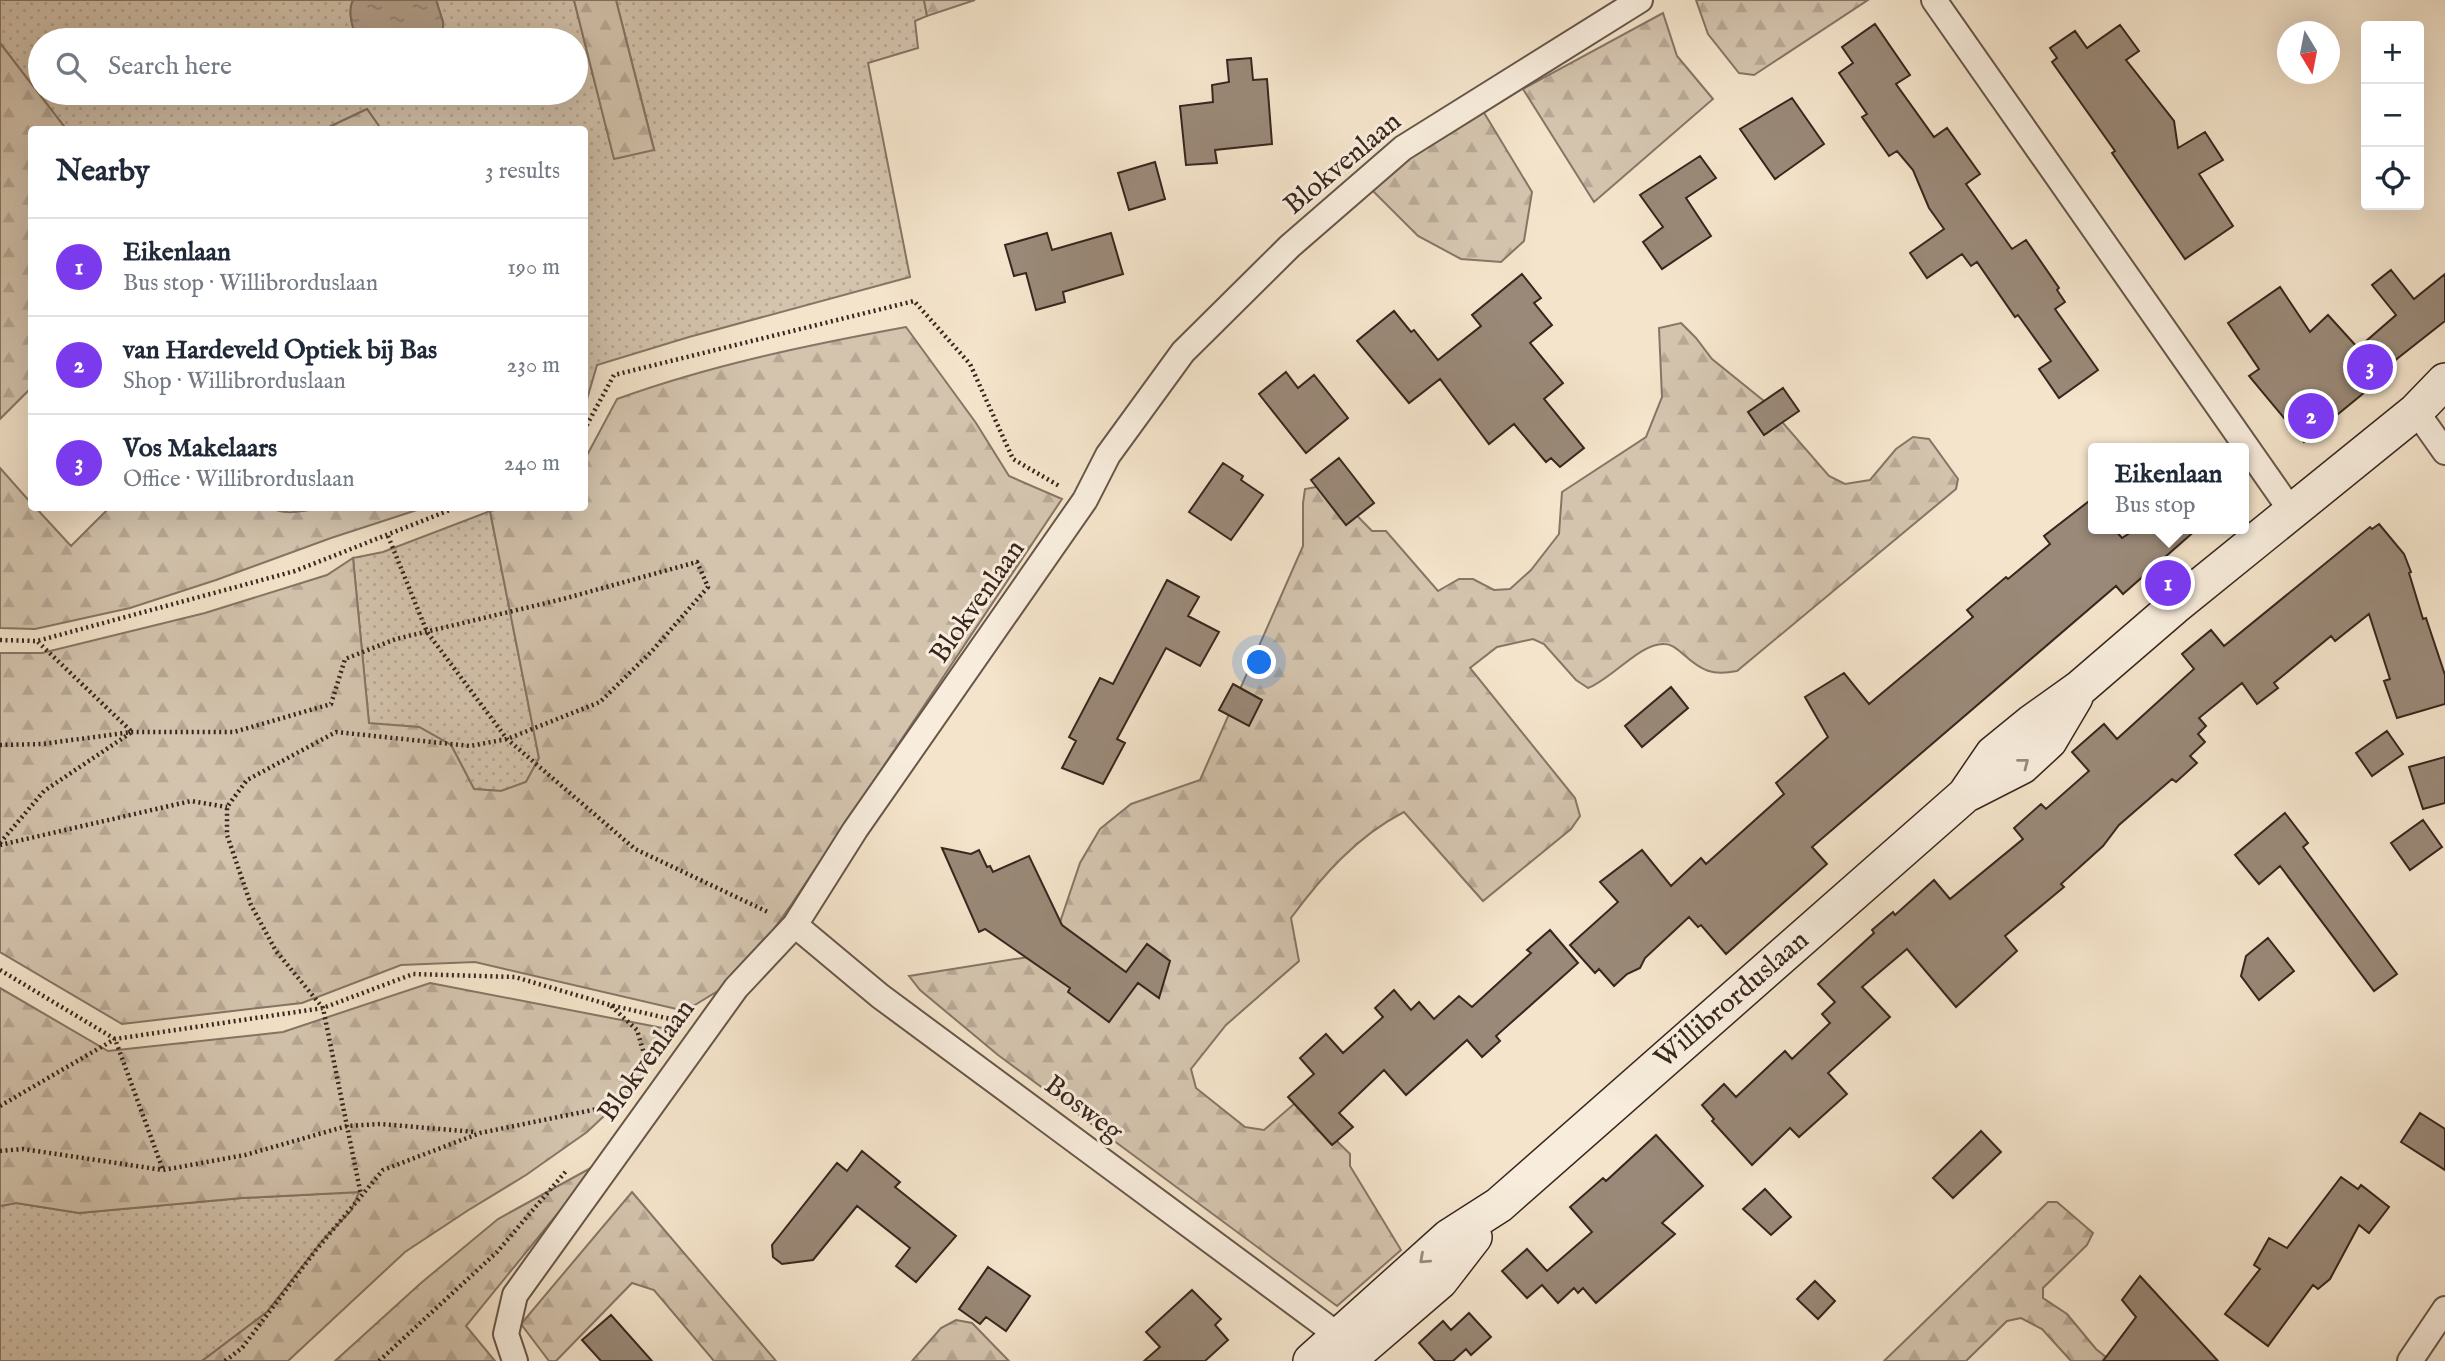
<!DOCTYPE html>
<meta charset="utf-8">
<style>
body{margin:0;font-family:"IM FELL English",serif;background:#f6f6f7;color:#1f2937}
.controls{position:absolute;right:21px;top:21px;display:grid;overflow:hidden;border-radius:7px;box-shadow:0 7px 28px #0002}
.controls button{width:63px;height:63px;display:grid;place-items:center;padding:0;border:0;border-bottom:2px solid #e0e1e3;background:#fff;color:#1f2937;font:35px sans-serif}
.compass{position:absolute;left:2277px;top:21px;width:63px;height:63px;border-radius:50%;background:#fff;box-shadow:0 7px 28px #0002;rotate:170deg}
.you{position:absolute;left:1260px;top:663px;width:24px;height:24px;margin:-18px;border:5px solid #fff;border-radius:50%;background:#1a73e8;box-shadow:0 0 0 10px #1a73e833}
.badge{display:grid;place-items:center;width:46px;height:46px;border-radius:50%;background:#7c3aed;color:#fff;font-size:23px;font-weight:700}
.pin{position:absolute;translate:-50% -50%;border:4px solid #fff;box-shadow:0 2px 7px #0006}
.popup{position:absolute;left:2088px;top:443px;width:161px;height:91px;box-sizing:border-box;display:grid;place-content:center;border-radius:7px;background:#fff;filter:drop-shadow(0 2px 5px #0005);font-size:23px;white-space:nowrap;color:#747a83}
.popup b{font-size:26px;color:#1f2937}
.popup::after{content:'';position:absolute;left:50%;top:100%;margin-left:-14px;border:14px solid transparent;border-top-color:#fff}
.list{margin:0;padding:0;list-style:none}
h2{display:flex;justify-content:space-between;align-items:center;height:91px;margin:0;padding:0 28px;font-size:30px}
h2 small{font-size:23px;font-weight:400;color:#747a83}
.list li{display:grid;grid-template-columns:46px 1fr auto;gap:21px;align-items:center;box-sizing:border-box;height:98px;padding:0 28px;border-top:2px solid #e0e1e3}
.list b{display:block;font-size:26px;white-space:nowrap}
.list p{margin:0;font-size:23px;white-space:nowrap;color:#747a83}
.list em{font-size:23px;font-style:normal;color:#747a83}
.icon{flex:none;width:38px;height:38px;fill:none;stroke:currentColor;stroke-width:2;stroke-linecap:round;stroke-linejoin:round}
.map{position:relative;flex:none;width:2445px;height:1361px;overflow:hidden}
.search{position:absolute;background:#fff;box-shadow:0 7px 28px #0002;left:28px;top:28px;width:560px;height:77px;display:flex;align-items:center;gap:18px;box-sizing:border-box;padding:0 24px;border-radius:38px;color:#747a83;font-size:26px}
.panel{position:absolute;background:#fff;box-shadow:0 7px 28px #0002;left:28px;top:126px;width:560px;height:385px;border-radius:7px}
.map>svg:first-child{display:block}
.grass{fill:url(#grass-dots);stroke:#867566;stroke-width:2}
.forest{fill:url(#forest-firs);stroke:#867566;stroke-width:2}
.water{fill:url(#water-ripples);stroke:#827162;stroke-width:2}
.building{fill:#9a8978;stroke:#38261e;stroke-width:2}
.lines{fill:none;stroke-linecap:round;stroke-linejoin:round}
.minor-casing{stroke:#675649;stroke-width:28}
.secondary-casing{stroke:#38261e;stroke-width:38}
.path{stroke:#38261e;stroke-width:4.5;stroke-dasharray:2 3.5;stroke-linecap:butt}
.minor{stroke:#f8eddd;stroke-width:24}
.secondary{stroke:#f8eddd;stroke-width:35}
.oneway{stroke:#988a7e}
.labels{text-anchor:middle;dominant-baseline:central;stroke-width:6;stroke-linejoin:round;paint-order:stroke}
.street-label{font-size:28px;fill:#38261e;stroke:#f8eddd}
</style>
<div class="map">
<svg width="2445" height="1361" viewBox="0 0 2445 1361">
<defs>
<pattern id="grass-dots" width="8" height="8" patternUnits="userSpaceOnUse" patternTransform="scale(1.75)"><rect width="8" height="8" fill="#d4c4ae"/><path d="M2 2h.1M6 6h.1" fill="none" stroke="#b7a895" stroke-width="1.8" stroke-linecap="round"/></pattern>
<pattern id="forest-firs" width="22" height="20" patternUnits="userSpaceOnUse" patternTransform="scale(1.75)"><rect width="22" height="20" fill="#d4c4ae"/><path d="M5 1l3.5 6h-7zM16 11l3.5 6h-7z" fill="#b7a895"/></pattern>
<pattern id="water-ripples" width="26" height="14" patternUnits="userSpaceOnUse" patternTransform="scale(1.75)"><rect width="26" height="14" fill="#b4a390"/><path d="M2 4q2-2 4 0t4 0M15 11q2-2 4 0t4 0" fill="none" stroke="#938575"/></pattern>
</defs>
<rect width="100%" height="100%" fill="#f4e4cb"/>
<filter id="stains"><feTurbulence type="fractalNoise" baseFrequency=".00286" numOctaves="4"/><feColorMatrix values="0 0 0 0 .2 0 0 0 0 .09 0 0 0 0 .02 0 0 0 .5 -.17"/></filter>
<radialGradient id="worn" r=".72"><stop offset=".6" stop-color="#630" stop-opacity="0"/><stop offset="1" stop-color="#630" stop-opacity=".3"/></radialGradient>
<path class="grass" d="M0,0H353C347,12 353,28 357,40H40V93H576V40H443V22L436,0H574L614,158L654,149L616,0H924L927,16L915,21L918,48L868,63L910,277L689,337L597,365L585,406L584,130L381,129L367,109L325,129H66L0,43Z
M490,511L539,758L526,782L501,791L474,789L451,745L419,727L369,724L353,558L383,552Z
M360,1192L351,1211L323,1240L267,1312L202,1361H0V1206L16,1203L79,1213L242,1198Z"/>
<path class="forest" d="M574,0H616L654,150L614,159Z
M924,0H975L927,16Z
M1696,0H1868L1754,75L1739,73L1708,34Z
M1663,13L1677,56L1713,99L1594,202L1523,89Z
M0,43L66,129L32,130L31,388L0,419Z
M367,109L381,129H325Z
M1483,111L1532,192L1524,241L1501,262L1461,259L1418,236L1369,187L1384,174Z
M1681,323L1696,338L1712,359L1764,401L1829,476L1845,484L1870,480L1896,449L1913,437L1929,439L1958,479L1956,489L1737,671C1712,676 1702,671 1683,654C1677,649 1672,644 1664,644C1640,643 1612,679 1588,688L1576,680L1544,644L1533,639L1497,647L1470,668L1575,798L1580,816L1571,829L1483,901L1404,812C1357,836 1322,876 1291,918L1299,961L1226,1025L1191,1069L1196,1088L1245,1127L1264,1130L1294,1104L1301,1106L1350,1154V1166L1401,1250L1337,1306L998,1055L920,990L909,976L1028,957L1056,934L1080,863L1100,829L1131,804L1200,780L1303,546V503L1305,489L1327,485L1372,531H1386L1438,591L1459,579H1473L1494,590L1510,589L1531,570L1559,534L1562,492L1646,437L1662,397L1659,328Z
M906,327L976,423L1009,476L1062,499L791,905L739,978L685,1011L475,962L401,965L302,1003L122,1024L0,952V653H42L205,613L327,575L353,558L369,723L419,727L451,745L474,789L501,791L526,782L539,758L490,511L504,508H584L585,459L617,399C711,365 808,345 906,327Z
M0,468L31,503L32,508H36L71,546L109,508H272C289,517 307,509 325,508C357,505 391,508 423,508L331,538L216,580L130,608L35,629L0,628Z
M430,983L673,1030L663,1048L621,1100L587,1132L526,1175L467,1211L405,1252L288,1361H202L267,1312L323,1240L351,1211L359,1192L242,1198L79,1213L16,1203L0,1206V988L108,1051L283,1032Z
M598,1164L466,1326L495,1361H335L421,1283L498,1219Z
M632,1192L776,1361H714L654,1290L632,1283L556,1361H549L521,1324Z
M2048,1202H2057L2093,1233L2087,1245L2043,1288V1298L2067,1314L2096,1349L2111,1361H2071L2042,1329L2021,1318L2007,1321L1966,1361H1884Z
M956,1320L972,1323L1009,1361H912L941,1328Z"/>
<path class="water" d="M353,0H436L443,22V40H357C353,28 347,12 353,0Z"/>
<path class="building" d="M1875,24L1910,75L1896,84L1934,137L1947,128L1980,174L1966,184L2012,249L2026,240L2059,288L2057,290L2065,302L2055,309L2098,370L2059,398L2039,369L2051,361L2018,315L2015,317L1977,262L1971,266L1962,254L1927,278L1910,253L1944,229L1929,208L1913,170L1897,151L1889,156L1862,117L1867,114L1839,73L1853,63L1842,47Z
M2120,25L2139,51L2126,60L2174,121L2178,148L2205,132L2223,160L2199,174L2233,226L2185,259L2112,153L2115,151L2052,62L2057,58L2050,48L2075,31L2087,48Z
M1251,58L1253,80L1267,79L1272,144L1215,150L1217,163L1186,165L1180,106L1213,102L1212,85L1229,82L1227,60Z
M1792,98L1824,144L1775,179L1740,129Z
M1700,156L1716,178L1686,198L1711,236L1662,269L1643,242L1663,227L1640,195Z
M1155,162L1165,199L1129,210L1118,173Z
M1047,233L1052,250L1111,233L1123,274L1063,292L1065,302L1036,310L1026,273L1014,276L1005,245Z
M2391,270L2414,299L2445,274V321L2398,358L2369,384L2371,387L2304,442L2249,376L2259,369L2228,323L2280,287L2310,332L2328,315L2358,348L2396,315L2372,285Z
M1522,274L1541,298L1534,303L1552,325L1530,343L1563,383L1544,399L1584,448L1560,467L1551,458L1546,462L1514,424L1489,444L1440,379L1409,403L1357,341L1394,311L1411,332L1414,330L1438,360L1481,326L1472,315Z
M1286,372L1298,388L1314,375L1348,418L1306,453L1259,394Z
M1783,388L1799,411L1764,435L1748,412Z
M1339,458L1374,503L1346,525L1311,480Z
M1223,463L1243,476L1241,480L1263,495L1231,540L1189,512Z
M2093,498V529H2114L2122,538L2136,529H2197L2123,594L2116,586L1812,847L1827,864L1726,954L1701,925L1698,927L1689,917L1645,958L1640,968L1627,974L1614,986L1599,969L1595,973L1570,945L1618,902L1600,882L1642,850L1671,886L1701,858L1706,864L1784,794L1776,783L1828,737L1805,697L1844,673L1869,704L1973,617L1967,610L2006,577L2008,579L2050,544L2044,536Z
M2379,524L2404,554L2411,572L2409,573L2423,619L2426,618L2445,675V704L2397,718L2384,681L2390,679L2369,614L2335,641L2331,636L2274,683L2278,688L2257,704L2242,683L2199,718L2206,726L2198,734L2205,742L2190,756L2197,763L2176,782L2172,779L2119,825L2103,846L2061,884L2064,887L2005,936L2017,951L1956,1007L1907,949L1862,987L1890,1017L1828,1073L1847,1094L1799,1137L1790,1128L1752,1165L1712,1121L1714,1119L1702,1105L1724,1084L1736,1097L1785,1051L1792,1059L1830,1023L1822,1014L1835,1002L1818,984L1874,933L1872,930L1893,912L1895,915L1934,880L1950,899L2023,839L2014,828L2041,804L2046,809L2089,771L2072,752L2104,724L2117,739L2194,669L2182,654L2211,630L2224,646L2370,527L2372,529Z
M1167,580L1199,597L1188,616L1219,632L1200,666L1166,648L1117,739L1125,743L1103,784L1062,768L1076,741L1069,737L1100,678L1113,684Z
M1233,684L1262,700L1249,726L1219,710Z
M1671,687L1688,708L1642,747L1625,726Z
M2387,731L2403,754L2372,776L2356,753Z
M2445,757V803L2423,809L2409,767Z
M2285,813L2308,843L2303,847L2397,974L2374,991L2280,866L2259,884L2235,855Z
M2423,820L2442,847L2410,870L2391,843Z
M942,848L971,854L979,850L987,867L990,866L993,872L1029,856L1062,925L1126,972L1147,944L1170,961L1159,998L1138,983L1109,1022L1068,992L1070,988L985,929L979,932Z
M1550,930L1578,963L1496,1036L1500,1041L1482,1057L1467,1040L1406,1095L1384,1070L1339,1113L1353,1127L1332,1145L1288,1097L1314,1074L1300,1058L1326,1034L1343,1053L1383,1017L1375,1008L1394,990L1411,1010L1419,1002L1434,1019L1459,996L1472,1007L1531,953L1527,950Z
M2268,938L2294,971L2259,1000L2241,976L2246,956Z
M2420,1113L2445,1129V1170L2401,1142Z
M1981,1131L2001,1152L1953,1198L1933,1178Z
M1656,1135L1703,1186L1662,1223L1675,1234L1596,1303L1583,1288L1578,1293L1574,1288L1558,1303L1542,1285L1527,1298L1502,1271L1527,1249L1547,1271L1592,1232L1570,1207L1603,1178L1606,1181Z
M862,1151L900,1182L895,1187L956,1236L916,1282L896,1266L910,1248L857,1206L813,1260L782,1264L773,1257L772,1245L837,1163L847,1171Z
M2341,1177L2358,1189L2361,1185L2389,1207L2369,1233L2359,1225L2330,1279L2318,1289L2313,1285L2268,1346L2225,1314L2260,1269L2254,1265L2269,1238L2287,1248Z
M1765,1189L1791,1217L1771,1235L1743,1209Z
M988,1267L1030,1296L1006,1331L986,1317L980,1324L959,1309Z
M2140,1276L2218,1361H2103L2136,1317L2122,1300Z
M1815,1281L1835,1301L1818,1319L1797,1299Z
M1192,1290L1221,1319L1215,1325L1228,1340L1205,1361H1144L1160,1347L1146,1332Z
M1469,1313L1491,1337L1471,1355L1466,1349L1453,1361H1435L1419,1343L1443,1321L1451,1330Z
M611,1315L652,1361H601L582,1340Z"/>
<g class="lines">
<defs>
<path id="minor" d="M1934,0L2292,512
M2416,411L2445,452
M795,925L880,996L1350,1344
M515,1361L506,1334L515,1295L736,988L795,925L855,830L1085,500L1108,455L1183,352L1290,246L1403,148L1640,0
M2410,1361L2445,1309"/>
<path id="secondary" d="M1969,793L2022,766L2049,741L2075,697
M1311,1361L1449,1237L1499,1205L1965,795L1993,754L2031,723L2080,688L2174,607L2416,411L2445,381
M1347,1361L1440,1281L1474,1237"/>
</defs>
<use href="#minor" class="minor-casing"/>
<use href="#secondary" class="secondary-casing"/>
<path class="path" d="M584,430L614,375L914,301L970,364L1013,459L1061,487
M388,536L427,632L507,739L635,849L770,913
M0,640L37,641L295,571L455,508
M0,745L42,744L132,732H234L331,704L345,659L396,639L563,599L697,562L708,587L652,651L600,702L507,739L470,746L336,732L247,780L227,807V835L251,905L276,951L323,1008L361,1195
M0,843L44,791L132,732L37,641
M0,845L191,801L227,807
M0,970L115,1039L163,1170
M611,1006L637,1030L647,1064
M0,1106L115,1039L323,1008L413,974L515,977L610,1005L679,1021
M0,1151L23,1149L163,1170L245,1155L347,1126L380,1124L476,1132
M225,1361L242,1348L316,1250L383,1170L480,1133L617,1105
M379,1361L497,1252L567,1170"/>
<use href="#minor" class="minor"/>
<use href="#secondary" class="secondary"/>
</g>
<defs><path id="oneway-chevron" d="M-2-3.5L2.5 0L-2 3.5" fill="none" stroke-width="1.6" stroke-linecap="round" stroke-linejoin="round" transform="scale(1.75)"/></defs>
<g class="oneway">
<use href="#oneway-chevron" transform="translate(2024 763) rotate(-38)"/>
<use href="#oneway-chevron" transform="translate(1424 1259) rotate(138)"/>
</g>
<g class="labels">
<g class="street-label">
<text transform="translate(1343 164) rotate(-40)">Blokvenlaan</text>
<text transform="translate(978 602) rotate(-55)">Blokvenlaan</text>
<text transform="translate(1732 1000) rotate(-41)">Willibrorduslaan</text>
<text transform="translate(647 1061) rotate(-54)">Blokvenlaan</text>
<text transform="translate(1083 1109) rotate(37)">Bosweg</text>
</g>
</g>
<rect width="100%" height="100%" filter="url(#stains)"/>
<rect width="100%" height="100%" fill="url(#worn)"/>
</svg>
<div class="controls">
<button>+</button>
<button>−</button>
<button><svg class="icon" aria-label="locate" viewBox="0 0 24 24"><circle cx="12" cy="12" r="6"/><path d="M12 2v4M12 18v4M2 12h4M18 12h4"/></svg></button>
</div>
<svg class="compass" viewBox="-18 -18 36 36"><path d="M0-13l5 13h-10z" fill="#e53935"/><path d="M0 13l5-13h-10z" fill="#747a83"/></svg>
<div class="you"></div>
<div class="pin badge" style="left:2168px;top:583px">1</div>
<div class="popup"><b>Eikenlaan</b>Bus stop</div>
<div class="pin badge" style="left:2311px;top:416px">2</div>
<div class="pin badge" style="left:2370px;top:367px">3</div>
<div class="search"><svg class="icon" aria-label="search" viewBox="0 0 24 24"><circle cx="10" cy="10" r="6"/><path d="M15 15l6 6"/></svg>Search here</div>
<section class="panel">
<h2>Nearby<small>3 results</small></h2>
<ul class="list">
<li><span class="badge">1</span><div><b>Eikenlaan</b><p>Bus stop · Willibrorduslaan</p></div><em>190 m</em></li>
<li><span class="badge">2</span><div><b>van Hardeveld Optiek bij Bas</b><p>Shop · Willibrorduslaan</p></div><em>230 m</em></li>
<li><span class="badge">3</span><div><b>Vos Makelaars</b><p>Office · Willibrorduslaan</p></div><em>240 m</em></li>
</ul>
</section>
</div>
